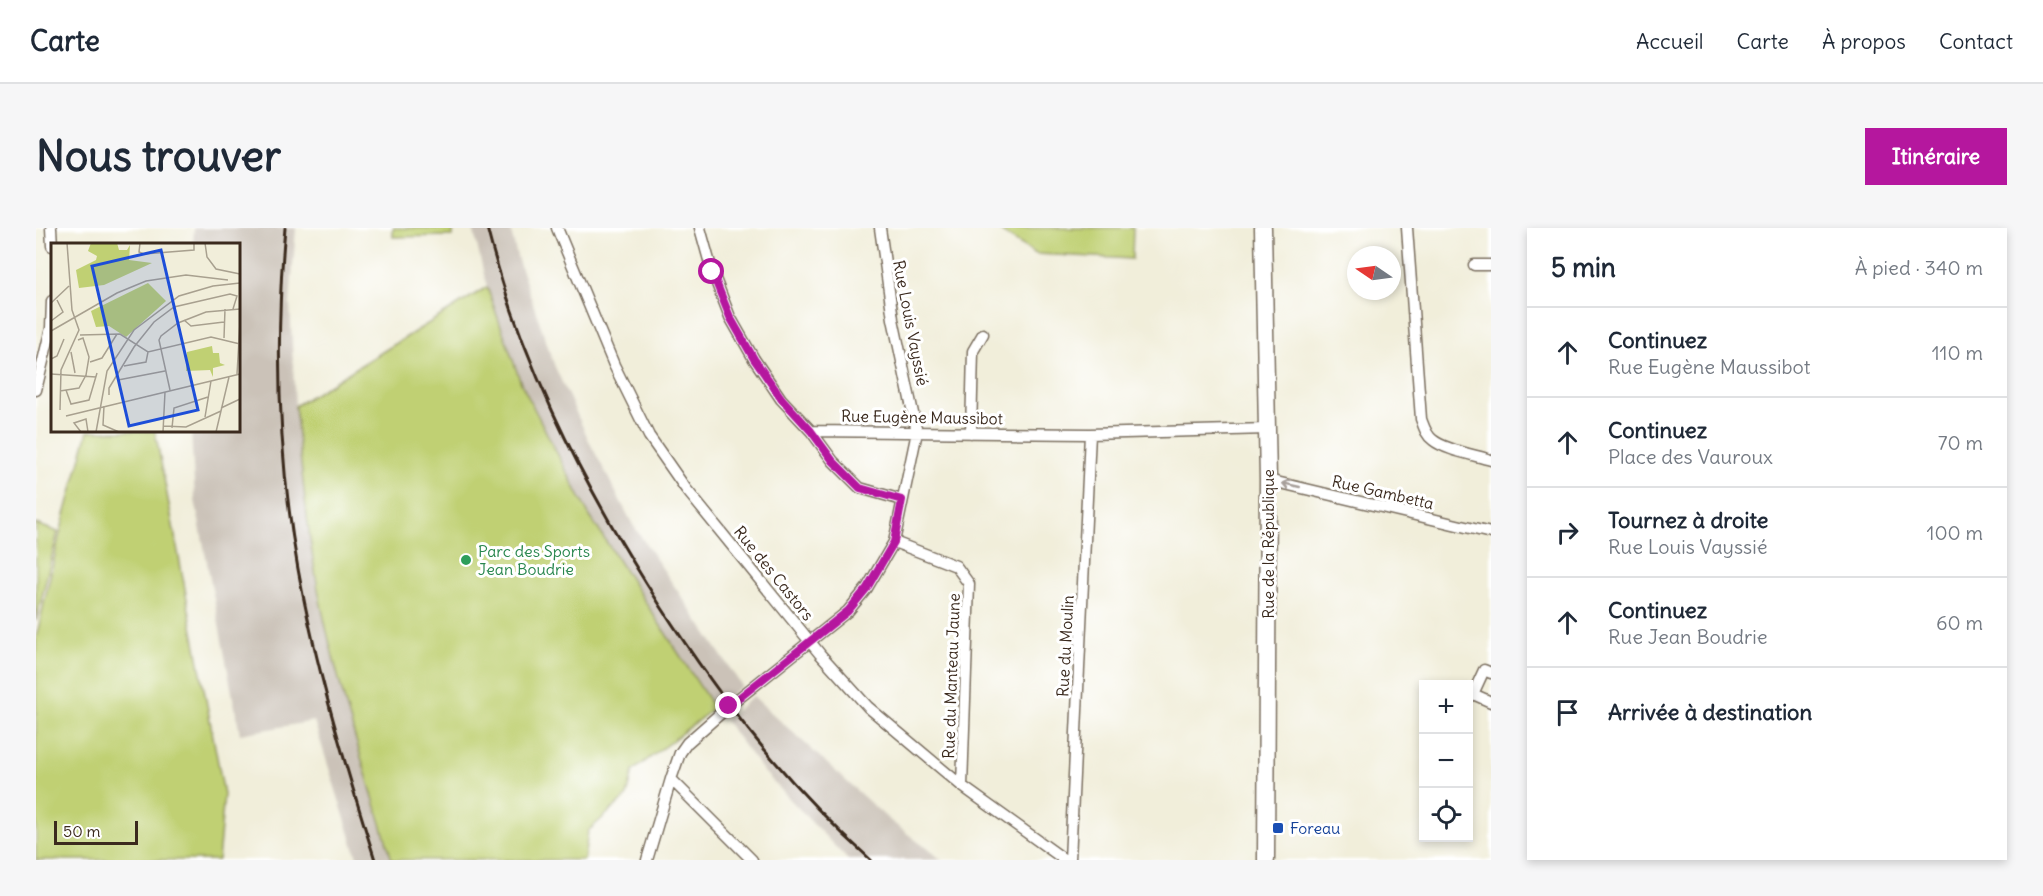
<!DOCTYPE html>
<html lang="fr">
<meta charset="utf-8">
<style>
body{margin:0;font-family:Delius,sans-serif;background:#f6f6f7;color:#1f2937}
.controls{position:absolute;right:18px;bottom:18px;display:grid;overflow:hidden;border-radius:0px;box-shadow:0 3px 9px #0003}
.controls button{width:54px;height:54px;display:grid;place-items:center;padding:0;border:0;border-bottom:2px solid #e0e1e3;background:#fff;color:#1f2937;font:30px sans-serif}
.compass{position:absolute;left:1311px;top:18px;width:54px;height:54px;border-radius:50%;background:#fff;box-shadow:0 3px 9px #0003;rotate:283deg}
.scale{position:absolute;left:18px;bottom:15px;width:84px;box-sizing:border-box;padding-left:6px;border:3px solid #3b2a1e;border-top:0;font-size:16px;line-height:21px;white-space:nowrap;color:#3b2a1e;-webkit-text-stroke:4px #fff;paint-order:stroke}
.stop{position:absolute;width:18px;height:18px;margin:-14px;border:4px solid #b5179e;border-radius:50%;background:#fff}
.stop.end{background:#b5179e;border-color:#fff;box-shadow:0 2px 6px #0008}
.list{margin:0;padding:0;list-style:none}
h2{display:flex;justify-content:space-between;align-items:center;height:78px;margin:0;padding:0 24px;font-size:26px}
h2 small{font-size:20px;font-weight:400;color:#747a83}
.list li{display:grid;grid-template-columns:39px 1fr auto;gap:18px;align-items:center;box-sizing:border-box;height:90px;padding:0 24px;border-top:2px solid #e0e1e3}
.list b{display:block;font-size:22px;white-space:nowrap}
.list p{margin:0;font-size:20px;white-space:nowrap;color:#747a83}
.list em{font-size:20px;font-style:normal;color:#747a83}
.icon{flex:none;width:33px;height:33px;fill:none;stroke:currentColor;stroke-width:2;stroke-linecap:round;stroke-linejoin:round}
.map{position:relative;flex:none;width:1455px;height:632px;overflow:hidden;border-radius:0px}
header{display:flex;align-items:center;gap:36px;box-sizing:border-box;height:84px;padding:0 30px;background:#fff;border-bottom:2px solid #e0e1e3}
header strong{font-size:28px}
nav{display:flex;gap:33px;margin-inline-start:auto;font-size:21px}
.intro{display:flex;align-items:center;justify-content:space-between;box-sizing:border-box;height:144px;padding:0 36px}
h1{margin:0;font-size:42px}
.button{padding:15px 27px;border-radius:0px;background:#b5179e;color:#fff;font-size:21px;font-weight:700}
main{display:flex;gap:36px;padding:0 36px}
aside{flex:1;background:#fff;border-radius:0px;box-shadow:0 3px 9px #0003}
.map>svg:first-child{display:block}
.industrial{fill:#cbc2b8}
.green{fill:#c0d073;stroke:#7e7d48;stroke-width:1.5}
.lines{fill:none;stroke-linecap:round;stroke-linejoin:round}
.minor-casing{stroke:#7b6f60;stroke-width:13}
.secondary-casing{stroke:#7b6f60;stroke-width:19}
.minor{stroke:#fff;stroke-width:10}
.secondary{stroke:#fff;stroke-width:16}
.rail{stroke:#3b2a1e;stroke-width:3}
.oneway{stroke:#a79f9a}
.route{stroke:#b5179e;stroke-width:8}
.leisure-dot{fill:#2e9e5b;stroke:#fff;stroke-width:2}
.transit-dot{fill:#1a4fb4;stroke:#fff;stroke-width:2}
.labels{text-anchor:middle;dominant-baseline:central;stroke-width:6;stroke-linejoin:round;paint-order:stroke}
.street-label{font-size:16px;fill:#3b2a1e;stroke:#fff}
.leisure-label{font-size:16px;fill:#27864d;stroke:#fff;text-anchor:start}
.transit-label{font-size:16px;fill:#164399;stroke:#fff;text-anchor:start}
.inset-road{fill:none;stroke:#a8a08f;stroke-width:1.5}
.view{fill:#1d4ed8;fill-opacity:0.15;stroke:#1d4ed8;stroke-width:3}
.inset-edge{fill:none;stroke:#3b2a1e;stroke-width:3}
</style>
<header>
<strong>Carte</strong>
<nav><a>Accueil</a><a>Carte</a><a>À propos</a><a>Contact</a></nav>
</header>
<div class="intro"><h1>Nous trouver</h1><a class="button">Itinéraire</a></div>
<main>
<div class="map">
<svg width="1455" height="632" viewBox="0 0 1455 632">
<rect width="100%" height="100%" fill="#fff"/>
<filter id="ink" filterUnits="userSpaceOnUse"><feTurbulence type="fractalNoise" baseFrequency=".0167" numOctaves="2"/><feDisplacementMap in="SourceGraphic" scale="12" xChannelSelector="R" yChannelSelector="G"/><feConvolveMatrix kernelMatrix="1 2 1 2 8 2 1 2 1" color-interpolation-filters="sRGB"/></filter>
<filter id="wash" filterUnits="userSpaceOnUse"><feTurbulence type="fractalNoise" baseFrequency=".008" numOctaves="4" result="noise"/><feDisplacementMap in="SourceGraphic" scale="24" xChannelSelector="R" yChannelSelector="G"/><feGaussianBlur stdDeviation="1.35" result="paint"/><feColorMatrix in="noise" values="0 0 0 0 0 0 0 0 0 0 0 0 0 0 0 0 0 1.4 0 .05"/><feComposite in="paint" operator="in"/></filter>
<g filter="url(#wash)">
<rect width="100%" height="100%" fill="#f1eeda"/>
<path class="industrial" d="M158,0H260L254,75L259,178L269,275L285,377L310,477L356,632H322L278,493L204,506L159,272L155,203L202,202V16H157Z
M437,0H474L482,32L519,139L555,217L597,297L706,458L678,480L553,287L485,155L451,59Z
M717,468L852,591L906,632H812L729,545L689,493Z"/>
<path class="green" d="M357,0H417V8L357,9Z
M962,0H1097L1096,31L1000,26L968,6Z
M451,59L485,155L553,287L678,480L597,543L591,568L552,603L548,632H356C331,548 303,463 285,377C272,312 266,245 259,178Z
M52,203H119L188,566L182,632H0V410L23,309Z
M0,296L22,304L0,393Z"/>
</g>
<g filter="url(#ink)">
<g class="lines">
<defs>
<path id="minor" d="M15,0L16,18
M521,0L578,137L613,208L650,261L784,426L832,479L926,558L1029,632
M664,0L676,43L694,89L718,131L745,171L775,203L1054,206L1231,201
M1371,0L1385,191C1388,199 1390,207 1397,212C1409,222 1439,227 1455,232
M1438,37H1455
M0,162L15,100L16,73
M775,203L797,233L824,260L866,272
M935,205L937,123L947,106
M1232,252L1455,305
M858,314L920,338L933,356L926,558
M1455,445L1448,442L1437,466L1455,474
M635,551L716,632
M611,632L635,551L644,525L651,515L693,478L812,383L831,360L858,314L881,204L857,91L844,0
M1034,632L1054,206"/>
<path id="secondary" d="M1227,0L1232,252L1230,632"/>
</defs>
<use href="#minor" class="minor-casing"/>
<use href="#secondary" class="secondary-casing"/>
<use href="#minor" class="minor"/>
<use href="#secondary" class="secondary"/>
<path class="rail" d="M249,0C239,113 242,229 262,341C280,440 309,537 339,632
M451,0C483,127 541,244 610,355C675,459 743,550 835,632"/>
</g>
<defs><path id="oneway-shaft" d="M-6 0H5M1.5-3L5.5 0L1.5 3" fill="none" stroke-width="1.6" stroke-linecap="round" stroke-linejoin="round" transform="scale(1.5)"/></defs>
<use class="oneway" href="#oneway-shaft" transform="translate(1255 257) rotate(-167)"/>
</g>
<g class="lines" filter="url(#ink)">
<path class="route" d="M676,44L694,89L718,131L746,171L775,203L797,233L824,260L866,272L858,314L831,360L812,383L693,478"/>
</g>
<circle class="leisure-dot" cx="430" cy="332" r="6"/>
<rect class="transit-dot" x="1236" y="594" width="12" height="12" rx="3"/>
<g class="labels">
<g class="street-label">
<text transform="translate(875 95) rotate(79)">Rue Louis Vayssié</text>
<text transform="translate(886 189) rotate(1)">Rue Eugène Maussibot</text>
<text transform="translate(1347 264) rotate(13)">Rue Gambetta</text>
<text transform="translate(1232 316) rotate(-90)">Rue de la République</text>
<text transform="translate(738 345) rotate(51)">Rue des Castors</text>
<text transform="translate(1029 418) rotate(-87)">Rue du Moulin</text>
<text transform="translate(915 448) rotate(-88)">Rue du Manteau Jaune</text>
</g>
<g class="leisure-label">
<text x="442" y="323">Parc des Sports<tspan x="442" dy="18">Jean Boudrie</tspan></text>
</g>
<g class="transit-label">
<text x="1254" y="600">Foreau</text>
</g>
</g>
<g transform="translate(15 15)">
<rect width="189" height="189" fill="#f1eeda"/>
<path d="M40,0H66L68,7H76L79,2L78,17L101,20L53,42L28,45L25,27L45,17L46,13L37,8ZM97,40L115,58L75,94L58,83L45,84L40,68ZM161,103L162,110H168L169,120L174,122L162,125V134L159,127L135,128L136,109Z" fill="#c0d073"/>
<path class="inset-road" d="M89,0L88,9L93,11L143,7V0M154,0L156,14L165,26L189,31M0,60L18,43M133,77L140,83L173,79M0,78L12,69L6,57M0,88L66,50L95,38L135,32L177,37M29,92L69,91L97,109L160,94L189,101M173,95L174,66M20,109L24,130M0,116L6,113L13,96M39,119L51,115L66,91M73,123L95,119L97,109M0,131L45,134M186,131L189,79M67,137L114,128M15,147L20,161L38,157L46,130M119,147L108,97L110,93L127,80L155,69L189,66M9,148L28,145L35,132L38,114L32,95L27,97M58,152V145L83,104L103,79L123,64L179,51L186,53L182,66M53,163L52,182L68,189M170,165L189,156M9,167L10,127L28,87L21,67L16,0M15,173L189,131M154,174L160,138M113,183L135,184L170,168M121,185L123,165L157,154M30,189L23,180L35,176L37,189M45,189L56,128L83,87L128,53L162,43L189,40M112,189L114,149M165,189L178,134"/>
<path class="view" d="M110,7L147,167L78,183L41,23Z"/>
<rect width="189" height="189" class="inset-edge"/>
</g>
</svg>
<div class="controls">
<button>+</button>
<button>−</button>
<button><svg class="icon" aria-label="locate" viewBox="0 0 24 24"><circle cx="12" cy="12" r="6"/><path d="M12 2v4M12 18v4M2 12h4M18 12h4"/></svg></button>
</div>
<svg class="compass" viewBox="-18 -18 36 36"><path d="M0-13l5 13h-10z" fill="#e53935"/><path d="M0 13l5-13h-10z" fill="#747a83"/></svg>
<div class="scale">50 m</div>
<div class="stop" style="left:676px;top:44px"></div>
<div class="stop end" style="left:693px;top:478px"></div>
</div>
<aside>
<h2>5 min<small>À pied · 340 m</small></h2>
<ul class="list">
<li><svg class="icon" aria-label="ahead" viewBox="0 0 24 24"><path d="M12 20V5M6 11l6-6 6 6"/></svg><div><b>Continuez</b><p>Rue Eugène Maussibot</p></div><em>110 m</em></li>
<li><svg class="icon" aria-label="ahead" viewBox="0 0 24 24"><path d="M12 20V5M6 11l6-6 6 6"/></svg><div><b>Continuez</b><p>Place des Vauroux</p></div><em>70 m</em></li>
<li><svg class="icon" aria-label="right" viewBox="0 0 24 24"><path d="M7 20v-9h11M14 6l5 5-5 5"/></svg><div><b>Tournez à droite</b><p>Rue Louis Vayssié</p></div><em>100 m</em></li>
<li><svg class="icon" aria-label="ahead" viewBox="0 0 24 24"><path d="M12 20V5M6 11l6-6 6 6"/></svg><div><b>Continuez</b><p>Rue Jean Boudrie</p></div><em>60 m</em></li>
<li><svg class="icon" aria-label="arrive" viewBox="0 0 24 24"><path d="M6 21V4h12l-3 4 3 4H6"/></svg><div><b>Arrivée à destination</b></div></li>
</ul>
</aside>
</main>
